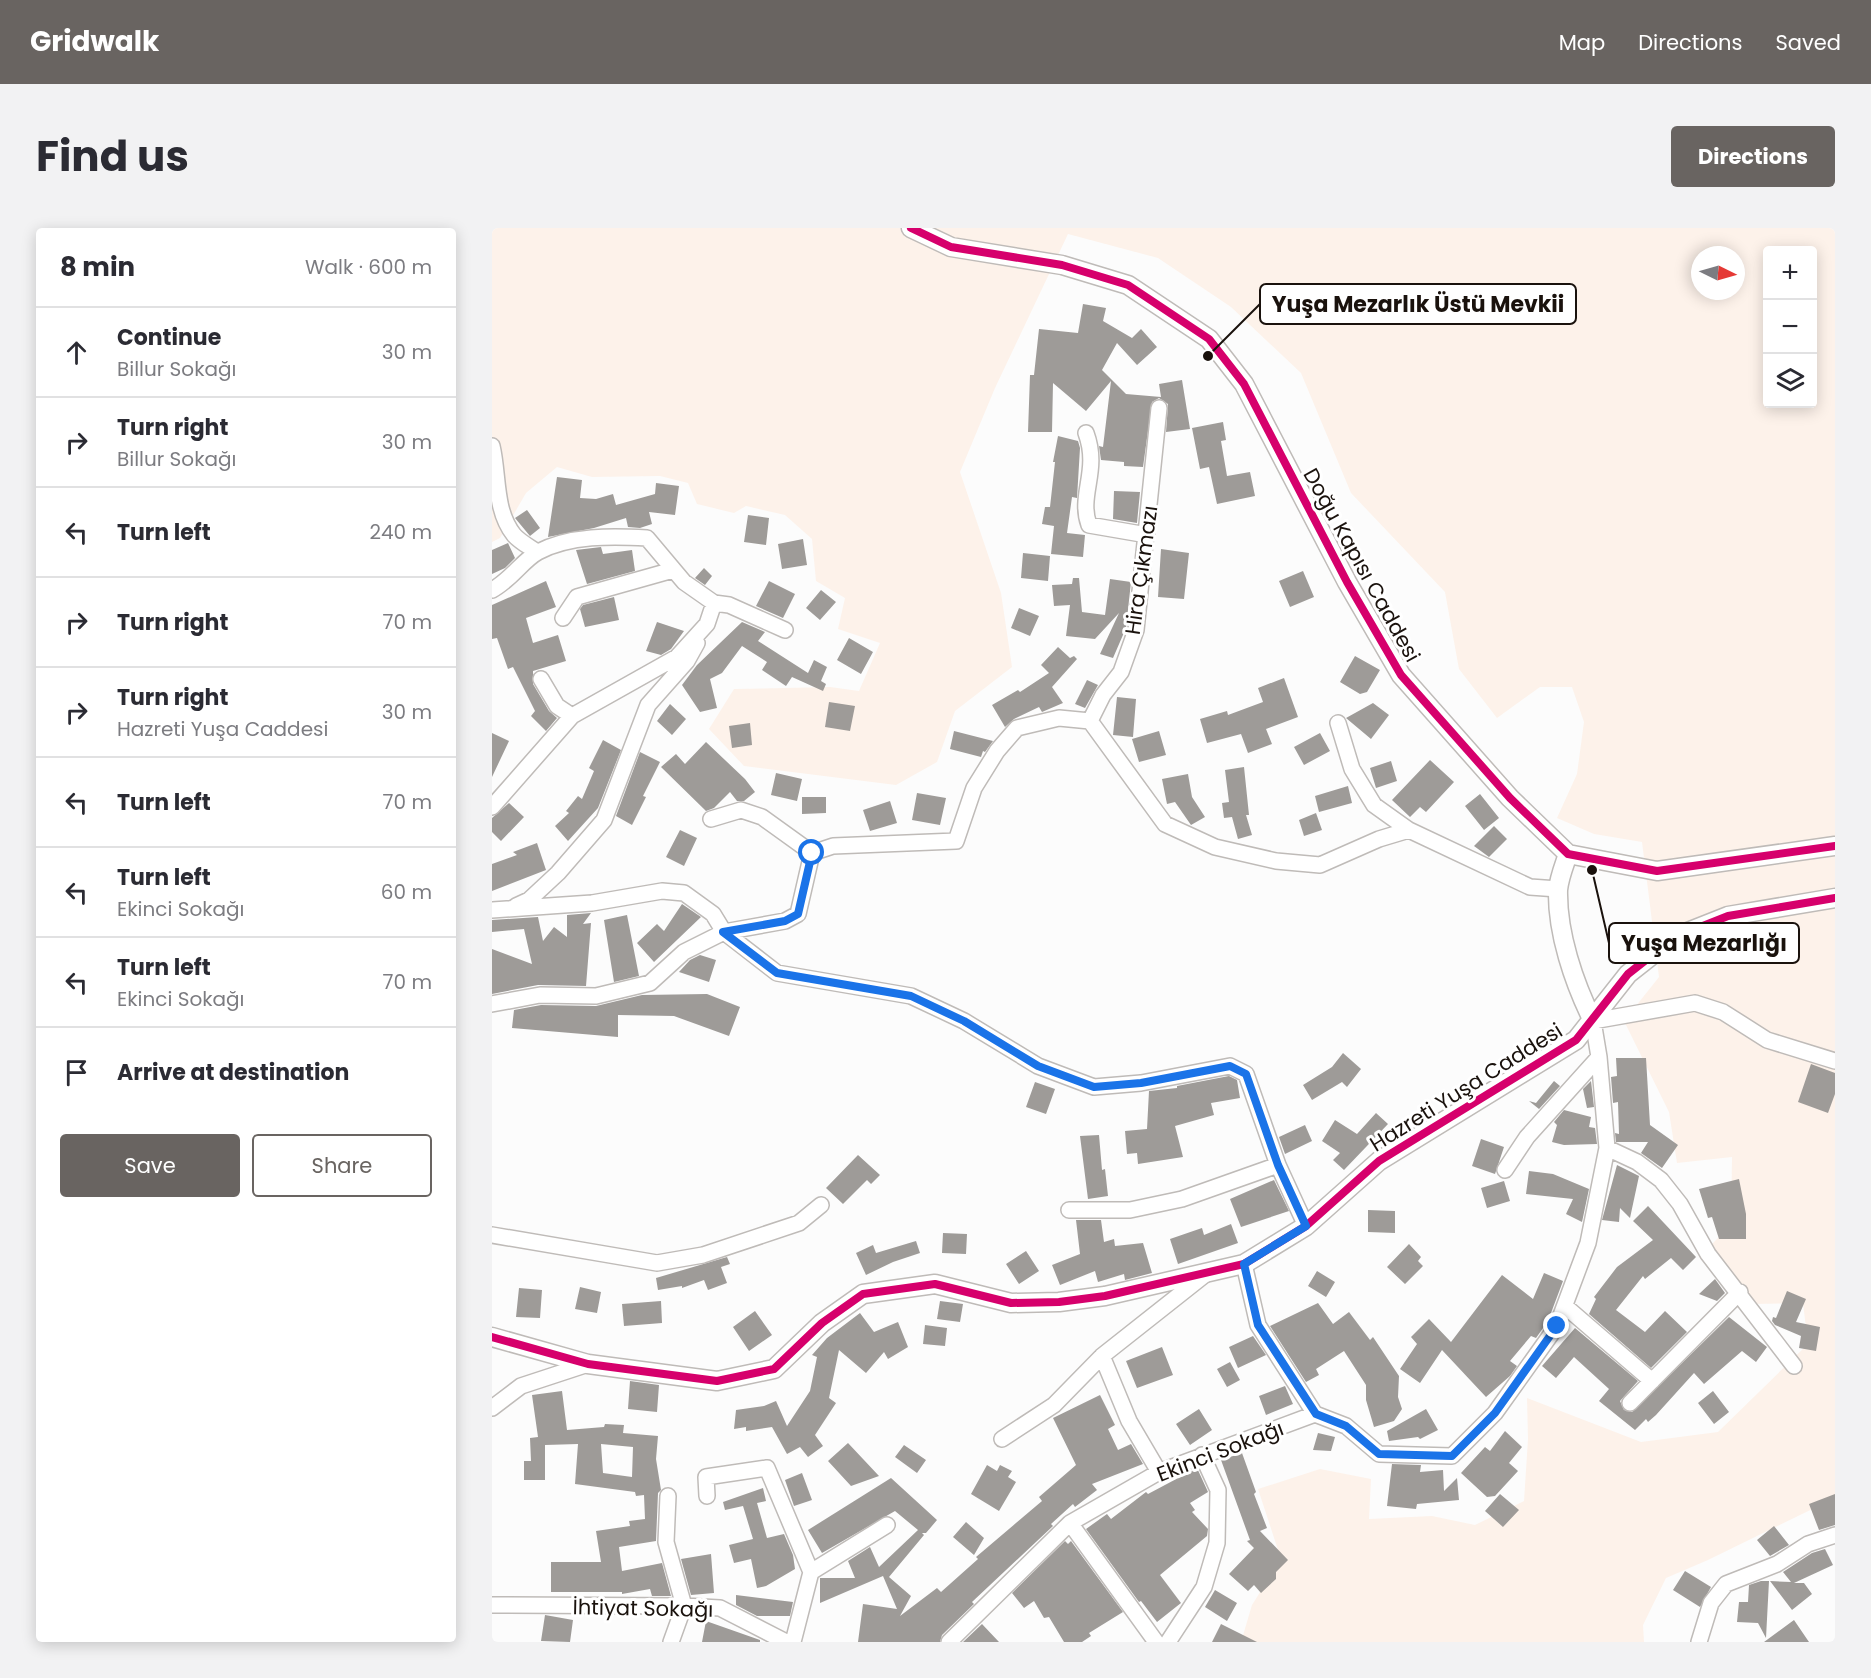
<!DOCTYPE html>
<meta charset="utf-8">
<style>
body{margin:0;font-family:Poppins,sans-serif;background:#f2f2f3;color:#2b2b33}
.controls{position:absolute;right:18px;top:18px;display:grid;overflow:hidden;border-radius:6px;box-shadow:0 3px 15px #0003}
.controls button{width:54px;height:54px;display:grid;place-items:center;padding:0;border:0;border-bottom:2px solid #e1e1e2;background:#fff;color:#2b2b33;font:30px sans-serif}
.compass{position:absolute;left:1199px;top:18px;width:54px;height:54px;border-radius:50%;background:#fff;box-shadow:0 3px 15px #0003;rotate:95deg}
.stop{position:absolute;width:18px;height:18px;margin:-14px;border:4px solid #1a73e8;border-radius:50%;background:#fff}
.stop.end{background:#1a73e8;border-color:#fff;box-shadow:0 2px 6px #0008}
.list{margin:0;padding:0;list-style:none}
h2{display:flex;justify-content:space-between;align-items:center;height:78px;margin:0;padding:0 24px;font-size:26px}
h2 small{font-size:20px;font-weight:400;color:#7c7c81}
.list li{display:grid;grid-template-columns:39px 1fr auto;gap:18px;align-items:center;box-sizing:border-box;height:90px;padding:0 24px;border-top:2px solid #e1e1e2}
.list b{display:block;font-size:22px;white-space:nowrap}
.list p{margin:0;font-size:20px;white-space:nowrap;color:#7c7c81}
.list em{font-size:20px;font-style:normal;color:#7c7c81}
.actions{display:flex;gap:12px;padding:18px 24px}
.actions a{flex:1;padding:14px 0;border:2px solid #696461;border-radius:6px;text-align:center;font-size:21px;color:#696461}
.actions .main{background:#696461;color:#fff}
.icon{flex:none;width:33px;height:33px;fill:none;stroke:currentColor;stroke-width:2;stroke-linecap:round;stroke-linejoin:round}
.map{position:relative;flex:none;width:1343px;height:1414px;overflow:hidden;border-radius:6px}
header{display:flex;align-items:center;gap:36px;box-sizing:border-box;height:84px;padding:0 30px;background:#696461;color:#fff}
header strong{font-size:28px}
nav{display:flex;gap:33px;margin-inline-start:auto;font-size:21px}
.intro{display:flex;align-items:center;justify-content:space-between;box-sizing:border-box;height:144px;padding:0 36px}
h1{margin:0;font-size:42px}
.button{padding:15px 27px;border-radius:6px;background:#696461;color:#fff;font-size:21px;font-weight:700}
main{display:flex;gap:36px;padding:0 36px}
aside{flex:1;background:#fff;border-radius:6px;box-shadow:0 3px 15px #0003}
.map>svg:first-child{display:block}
.green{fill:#fdf2ea;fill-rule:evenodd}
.building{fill:#9e9b98;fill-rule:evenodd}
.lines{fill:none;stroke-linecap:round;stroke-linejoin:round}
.minor-casing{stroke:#bfbbb8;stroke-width:18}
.tertiary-casing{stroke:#bfbbb8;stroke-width:21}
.minor{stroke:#fff;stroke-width:15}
.tertiary{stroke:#fff;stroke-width:18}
.cycleway-casing{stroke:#fff;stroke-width:11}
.cycleway{stroke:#d6006c;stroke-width:8}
.route{stroke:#1a73e8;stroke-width:8}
.labels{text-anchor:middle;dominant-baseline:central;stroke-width:6;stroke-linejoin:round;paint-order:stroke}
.street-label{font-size:21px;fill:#1a120d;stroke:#fff}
.leader{fill:none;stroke:#1a120d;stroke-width:2}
.callout-dot{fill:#1a120d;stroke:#fff;stroke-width:2}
.callout{fill:#fff;stroke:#1a120d;stroke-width:2}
.callout-label{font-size:22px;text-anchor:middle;font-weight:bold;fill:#1a120d}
</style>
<header>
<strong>Gridwalk</strong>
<nav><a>Map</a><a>Directions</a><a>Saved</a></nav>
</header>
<div class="intro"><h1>Find us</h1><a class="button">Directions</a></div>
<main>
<aside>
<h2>8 min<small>Walk · 600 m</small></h2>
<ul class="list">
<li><svg class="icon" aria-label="ahead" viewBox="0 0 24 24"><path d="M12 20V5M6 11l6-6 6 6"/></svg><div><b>Continue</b><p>Billur Sokağı</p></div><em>30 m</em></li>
<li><svg class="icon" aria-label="right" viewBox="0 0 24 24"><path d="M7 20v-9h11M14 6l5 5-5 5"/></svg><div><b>Turn right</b><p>Billur Sokağı</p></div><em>30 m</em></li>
<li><svg class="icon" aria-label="left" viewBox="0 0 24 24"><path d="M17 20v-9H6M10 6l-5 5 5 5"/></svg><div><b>Turn left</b></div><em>240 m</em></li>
<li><svg class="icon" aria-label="right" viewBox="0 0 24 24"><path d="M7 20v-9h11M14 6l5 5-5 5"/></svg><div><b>Turn right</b></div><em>70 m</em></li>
<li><svg class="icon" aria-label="right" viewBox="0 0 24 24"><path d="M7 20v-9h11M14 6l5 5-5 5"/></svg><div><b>Turn right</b><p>Hazreti Yuşa Caddesi</p></div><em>30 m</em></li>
<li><svg class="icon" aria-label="left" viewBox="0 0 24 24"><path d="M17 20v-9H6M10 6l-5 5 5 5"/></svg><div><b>Turn left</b></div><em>70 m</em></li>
<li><svg class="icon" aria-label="left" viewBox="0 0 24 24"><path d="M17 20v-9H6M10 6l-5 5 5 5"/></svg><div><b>Turn left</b><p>Ekinci Sokağı</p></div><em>60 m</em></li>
<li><svg class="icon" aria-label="left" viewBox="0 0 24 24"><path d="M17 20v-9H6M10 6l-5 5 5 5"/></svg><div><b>Turn left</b><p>Ekinci Sokağı</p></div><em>70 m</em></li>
<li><svg class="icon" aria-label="arrive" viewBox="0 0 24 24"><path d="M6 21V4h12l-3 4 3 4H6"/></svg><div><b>Arrive at destination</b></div></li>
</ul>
<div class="actions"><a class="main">Save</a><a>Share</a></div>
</aside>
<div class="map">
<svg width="1343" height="1414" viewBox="0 0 1343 1414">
<rect width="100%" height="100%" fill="#fcfcfc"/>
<path class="green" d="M0,0H1343V1270L1216,1332L1174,1350L1151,1397L1152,1414H749L760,1377L789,1331L766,1261L828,1241L879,1251L877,1291L940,1288L983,1297L1032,1273L1036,1211L1035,1170L1149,1214L1226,1204L1316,1116L1311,1075L1262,1076L1215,1021L1239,997L1240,929L1185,935L1177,884L1132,793L1167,749L1150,614L1102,606L1065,590L1085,546L1092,494L1080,459H1048L1005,490L967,441L953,364L859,265L809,145L739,79L666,30L576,6L503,160L468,244L509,365L520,439L463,483L445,534L404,557L252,538L217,501L242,461L338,459L367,463L388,415L346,401L353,370L324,353L320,311L293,287L254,278L242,285L205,276L196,255L168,248L100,249L65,239L34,265L8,310L0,314ZM1276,22H1320V176H1276ZM1208,27H1244V63H1208Z"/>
<path class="building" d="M591,76L614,80L611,93L640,110L649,101L665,119L645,137L625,115L610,142L634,166L669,169L667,156L690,152L698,201L674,204L676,176L667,170L660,174L651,239L632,238V234L609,232L607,218L611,219L619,153L594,183L561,155L560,204H536L538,147H542L547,101L586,105Z
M731,194L734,212L729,213L735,248L758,244L763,268L725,276L717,239L708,241L700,200Z
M566,208L586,213L588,220L585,270L580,269L575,305L593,307L591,329L559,326L562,298L550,296L553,279H558L563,234H561Z
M65,249L90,252L88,270L104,271L121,266L124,277L163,266L164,255L187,258L183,287L157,284L160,296L148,300L136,299L134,290L102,300L56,309Z
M622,263L648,264L645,295L621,291Z
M35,282L48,300L38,308L23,290Z
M256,287L277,290L274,317L252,314Z
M311,311L315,337L290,341L286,316Z
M16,315L23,330L13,340L0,346V322Z
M109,319L111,326L140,322L143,343L95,356L84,322Z
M669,321L697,325L692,371L666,369Z
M531,325L558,328L556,353L529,350Z
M212,340L220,348L213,357L203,350Z
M811,343L822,369L798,379L787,353Z
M581,350H587L590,384L613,387L618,351L639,354L634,400L621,430L608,426L627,385L603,411L574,408L578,377L562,378L560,357L580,356Z
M54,353L64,379L34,390L41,415L66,407L74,433L41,443V456L57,483L65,490L54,503L39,488L43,483L21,439L16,441L5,410L0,411V377Z
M277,353L303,366L291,390L264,378Z
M329,362L344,374L328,392L314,380Z
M122,369L127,392L93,399L88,381L91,377Z
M527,380L547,388L538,408L519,400Z
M165,394L192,403L179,421L169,427L154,423Z
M250,394L273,404L266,413L316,445L322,432L335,439L329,453L334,456L331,463L300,449L294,458L270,442L275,434L250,418L230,445L218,451L225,480L208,484L190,457L205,437Z
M357,410L381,424L369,446L345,432Z
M566,419L578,430L582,428L585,431L560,459L571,475L550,484L547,479L522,491L513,499L500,477L526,462L528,464L557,445L549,437Z
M863,428L888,442L875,464L868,466L848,454Z
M792,450L806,489L774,501L780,516L756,525L749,506L715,515L708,491L735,483L736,487L771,474L766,460Z
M595,452L606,457L593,480L583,476Z
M625,469L644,471L641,509L621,507Z
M337,474L363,478L358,503L333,499Z
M881,475L897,487L879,511L854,490Z
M178,476L194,491L180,507L165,493Z
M258,495L260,517L240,520L237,498Z
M462,503L501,513L493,524L491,523L489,529L458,521Z
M667,503L674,527L647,534L640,511Z
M0,505L17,513L0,549Z
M828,505L838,523L812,537L802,519Z
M111,512L129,522L106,580L76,613L63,598L77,585L74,583L86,568L90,571L102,543L97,540Z
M214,514L253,551L263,564L252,573H245L238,564L222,580L214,583L169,539L184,526L193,536Z
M148,524L168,534L151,568L154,569L140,597L124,588Z
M938,532L962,554L934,584L928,579L918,589L900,572Z
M899,533L905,553L884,560L878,540Z
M752,539L757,587H754L760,607L746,611L740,589L732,590L730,575L737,574L733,542Z
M284,545L310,551L305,573L279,567Z
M696,546L700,569L713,589L699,597L683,574L675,576L670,551Z
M856,558L860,575L827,584L823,568Z
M425,565L454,570L448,597L420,592Z
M988,566L1007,590L992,602L973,578Z
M310,569H334V585L310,586Z
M398,573L405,595L378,603L371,582Z
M17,575L32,589L9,613L0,604V590Z
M824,585L830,602L812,608L807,592Z
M1002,598L1015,611L997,629L982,618Z
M188,602L205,610L192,638L174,629Z
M45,615L54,642L0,663V636L25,627L21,624Z
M190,676L209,689L162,734L145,715L165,696L172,703Z
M99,685L91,696L99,695L94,758L46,757L0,766V721L40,736L32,701L0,704V692L46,689L51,713L62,699L75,709V687Z
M135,687L147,748L122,754L112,692Z
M208,727L224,732L217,754L187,744L198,732Z
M215,766L248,779L237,808L182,788L126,787V809L20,800L22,782L49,777L104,778L150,767Z
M851,825L869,841L855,859L850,854L820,872L811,857L840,839Z
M1124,830H1154L1158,897L1186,917L1170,940L1149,925L1156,914H1124L1123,905L1127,906L1126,874L1121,875L1119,849L1125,848Z
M1319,836L1343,845V866L1336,885L1306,874Z
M737,848L745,852L748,870L719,875L722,887L683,898L691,929L646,936L645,925L635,926L633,903L655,901L657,863L685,860V858Z
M1062,853L1068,858L1047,881L1037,873L1044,875Z
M1099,853L1102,879L1095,880L1091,861Z
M543,854L563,861L554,886L534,879Z
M1072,882L1099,889L1097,899L1103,900L1105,916L1072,917L1060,914L1065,897L1062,894Z
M884,885L896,896L852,942L841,932L848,925L830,913L843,892L865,906Z
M813,897L820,913L793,926L787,909Z
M607,907L610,942L613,941L616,968L596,971L588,908Z
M989,911L1012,919L1003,946L980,938Z
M366,927L388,947L379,956L375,952L351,976L334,960Z
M1125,937L1147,948L1138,990L1128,980L1127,994L1110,992Z
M1037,943L1061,946L1097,961L1090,994L1074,986L1081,971L1034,966Z
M1247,951L1254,986V1011H1227L1220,989L1216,990L1207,961Z
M782,952L797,983L749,999L738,971Z
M1012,953L1018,973L995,980L989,960Z
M1156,978L1204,1029L1191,1042L1179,1030L1153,1051L1151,1048L1124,1082L1153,1104L1173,1083L1195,1104L1159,1140L1097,1086L1104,1071L1102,1069L1125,1039L1161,1012L1141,993Z
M876,982L903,983V1005L876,1004Z
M584,992H609L612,1014L622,1011L623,1018L651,1015L660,1045L633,1052L632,1046L606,1054L603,1043L568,1057L560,1037L588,1026Z
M739,996L746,1015L686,1036L678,1011L710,1000L712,1007Z
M451,1005L475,1006L474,1026L450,1025Z
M424,1013L428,1025L401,1034L374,1047L364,1025L381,1017L384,1025Z
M917,1016L929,1029L926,1033L931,1038L913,1056L895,1039Z
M534,1023L547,1043L527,1056L514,1036Z
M235,1029L238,1036L229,1039L235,1055L216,1062L212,1052L190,1060V1058L166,1062L164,1050Z
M825,1043L843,1054L834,1069L816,1058Z
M1052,1045L1071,1053L1056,1093L1044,1110L1039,1108L1018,1133L1025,1138L1018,1148L994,1169L950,1122L928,1155L908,1141L925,1116L919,1109L937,1091L959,1114L1010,1047L1041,1071Z
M1223,1051L1233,1065L1225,1073L1207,1066Z
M88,1059L109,1064L105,1085L83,1081Z
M27,1060L50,1062L48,1090L24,1089Z
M1295,1063L1314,1071L1304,1094L1328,1099L1324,1123L1307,1120L1309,1108L1283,1097L1280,1093L1281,1089L1284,1090Z
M169,1073L170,1095L132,1098L130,1076Z
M448,1073L471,1076L468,1094L445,1091Z
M826,1075L841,1096L857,1084L878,1112L881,1109L907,1148L906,1169L910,1181L902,1193L882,1199L874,1172V1157L852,1123L824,1141L827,1147L814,1154L778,1098Z
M263,1083L280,1107L257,1123L241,1099Z
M368,1085L382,1104L406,1094L416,1119L396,1131L392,1124L374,1145L347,1122L337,1170L344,1175L323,1207L331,1218L316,1229L308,1219L295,1226L280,1199L254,1203V1199L242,1201L244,1182L272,1178L284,1173L295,1198L318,1163L325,1129L320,1127L335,1110Z
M1237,1089L1275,1119L1264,1134L1250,1123L1212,1156L1202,1145L1164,1187L1156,1194L1154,1191L1143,1202L1107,1173L1117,1161L1082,1129L1064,1150L1050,1138L1083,1100L1146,1153L1128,1173L1132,1182L1140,1184Z
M433,1097L455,1100L453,1118L431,1116Z
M761,1108L774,1127L746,1140L737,1119Z
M670,1119L681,1147L645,1160L634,1133Z
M738,1134L748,1152L735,1159L725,1141Z
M138,1153L167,1157L165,1184L136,1181Z
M793,1158L801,1176L774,1187L767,1168Z
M70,1163L75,1202L112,1199L113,1196L132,1197L131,1205L166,1208L164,1231L169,1262L166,1265L164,1313L127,1319L130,1343L170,1335L179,1368H160L158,1361L130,1366V1364H59V1334H109L104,1303L138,1298L137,1293L153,1291L152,1267L144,1268L143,1264L83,1256L86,1216L53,1217V1252H32V1233H39L38,1210L46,1209L40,1167ZM109,1216L141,1219L140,1249L111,1245Z
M1221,1163L1237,1184L1222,1196L1206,1175Z
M608,1167L623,1197L616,1201L626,1222L639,1216L651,1236L600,1256L605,1262L583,1279L581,1276L559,1296L561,1298L480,1374L482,1376L450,1407L448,1414H366L371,1376L405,1381L391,1348L328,1375V1350H363L356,1333L378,1319L387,1339L426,1302L403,1283L330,1325L316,1302L399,1250L445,1292L434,1305H430L432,1307L397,1349L419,1368L408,1388L445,1360L449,1364L486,1331L484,1329L550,1273L547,1269L584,1237L561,1190Z
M707,1181L720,1202L698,1217L684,1196Z
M934,1181L946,1202L928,1211L926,1209L897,1213L895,1203Z
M1013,1203L1030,1219L1017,1235L1026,1243L1003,1268L995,1269L969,1245L993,1219L998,1223Z
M826,1205L843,1209L839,1223L821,1222Z
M356,1215L387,1248L359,1258L336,1233Z
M412,1217L434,1232L425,1245L403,1229Z
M750,1225L764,1264L762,1266L775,1300L768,1303L796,1332L784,1344V1351L769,1365L762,1357L756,1363L737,1346L762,1320L755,1313L758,1312L729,1232Z
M900,1236L929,1237L928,1244L951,1242L952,1263L965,1250L967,1272L925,1276L924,1281L895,1278Z
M495,1237L505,1243L508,1237L520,1243L516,1249L524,1254L507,1283L479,1266Z
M705,1240L716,1264L698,1275L703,1282L700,1284L716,1301L715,1308L668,1347L689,1375L665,1394L649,1373L647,1374L594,1301L615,1286L619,1291L654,1264L656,1266Z
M310,1245L320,1272L302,1278L293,1252Z
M271,1260L274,1273L265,1275L275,1310L292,1306L301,1327L303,1341L274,1358L265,1360L259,1331L242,1335L237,1317L261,1311L251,1278L233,1282L231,1274Z
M1008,1266L1027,1282L1011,1299L993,1283Z
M1343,1266V1297L1327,1302L1317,1276Z
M474,1294L492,1310L482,1327L461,1309Z
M1282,1298L1297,1317L1278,1328L1265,1312Z
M573,1313L576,1316L579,1313L631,1384L597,1405L599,1408L590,1414H572L557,1389L552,1390L542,1373L532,1380L520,1365Z
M1333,1321L1341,1337L1302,1355H1312L1320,1366L1300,1382L1278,1353L1299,1354L1291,1344L1320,1325Z
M219,1326L222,1365L199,1367L189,1331Z
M1193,1343L1219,1359L1208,1379L1181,1362Z
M1269,1353H1277L1274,1410L1266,1395L1245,1394L1247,1374H1256L1257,1357Z
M723,1362L745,1375L735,1393L713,1379Z
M244,1367L301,1374L298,1388H265L244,1377Z
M53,1387L81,1392L78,1414L49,1413Z
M1302,1392L1317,1414H1272Z
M214,1393L268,1412V1414H210Z
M490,1396L507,1414H471Z
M729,1396L765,1414H720Z"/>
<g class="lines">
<defs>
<path id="minor" d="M594,205C608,243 586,267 597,297L655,307
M0,218C7,247 2,282 22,307C28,314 38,319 45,324
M0,362C19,352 31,332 46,324C78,307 120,308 155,310L192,354L222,375L215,396L185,429L80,488L0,579
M222,375L237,377L293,402
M71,390L85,369L181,342
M49,451L65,478L80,488
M598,493L673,596L723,619L784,633L828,637L887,611L917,602
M598,493L611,467L629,444L644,402L667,180
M846,495L860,541L882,577L917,602L1038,659L1066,661
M219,591L249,582L270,589L320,625
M24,678L37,672L66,645L112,592L156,477L195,433L205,415
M0,682L100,675L170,663L192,665L221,686L232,704L285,745L419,768L472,793L546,838L602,859L649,855L738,838L754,846L786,937L814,998
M0,776L48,767L104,768L158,755L192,724L232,704L293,693L306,686L320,625L341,618L464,613L482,560L505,523L525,500L567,490L598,493
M1115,920L1145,934L1169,952L1188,976L1216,1026L1302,1138
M1013,942L1035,909L1107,829
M577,982H638L690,971L786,937
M0,1007L165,1035L211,1027L307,995L329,977
M752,1036L766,1097L823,1186
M1074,1079L1160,1153
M610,1128L637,1193L667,1244
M1138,1175L1248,1064
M0,1180L29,1158L96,1136
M510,1211L562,1177L610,1128L715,1045
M176,1268L174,1314L192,1378L179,1414
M215,1268L214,1249L275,1240L319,1344L301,1414
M578,1295L664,1414
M319,1344L395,1297
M0,1377L192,1378L228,1380L294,1414
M457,1414L578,1295L667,1244L823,1186L854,1198L887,1226L960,1228L1003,1185L1065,1098L1096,1015L1115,920L1107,829L1101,793L1203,775L1231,784L1275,812L1343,833
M676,1414L712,1359L725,1315L726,1262L710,1227
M1207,1414L1219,1375L1234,1356L1285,1336L1316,1316L1343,1307"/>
<path id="tertiary" d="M419,0L459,19L570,37L636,57L717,111L752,156L855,354L909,447L1018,570L1076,626L1165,643L1343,618
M1076,626C1072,638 1067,650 1066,662C1065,705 1082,755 1101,793
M0,1109L96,1136L225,1153L282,1141L330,1095L371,1066L443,1056L519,1075L567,1074L613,1068L752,1036L814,998L887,933L1084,812L1136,746L1183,709L1236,688L1343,670"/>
</defs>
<use href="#minor" class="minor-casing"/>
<use href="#tertiary" class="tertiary-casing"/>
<use href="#minor" class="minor"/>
<use href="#tertiary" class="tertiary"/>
<defs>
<path id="cycleway" d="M419,0L459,19L570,37L636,57L717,111L752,156L855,354L909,447L1018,570L1076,626L1165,643L1343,618
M0,1109L96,1136L225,1153L282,1141L330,1095L371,1066L443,1056L519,1075L567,1074L613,1068L752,1036L814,998L887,933L1084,812L1136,746L1183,709L1236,688L1343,670"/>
</defs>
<use href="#cycleway" class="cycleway-casing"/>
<use href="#cycleway" class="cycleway"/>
</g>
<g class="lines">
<path class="route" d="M320,625L306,686L293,693L231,704L285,745L419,768L472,793L546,838L602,859L649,855L738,838L754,846L786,937L814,998L752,1036L766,1097L824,1186L854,1198L887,1226L960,1228L1003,1185L1065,1098"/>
</g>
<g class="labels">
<g class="street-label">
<text transform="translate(870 337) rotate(61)">Doğu Kapısı Caddesi</text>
<text transform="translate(649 342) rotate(-82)">Hira Çıkmazı</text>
<text transform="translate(974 859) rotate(-32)">Hazreti Yuşa Caddesi</text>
<text transform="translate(728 1223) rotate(-21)">Ekinci Sokağı</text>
<text transform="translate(151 1380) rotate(1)">İhtiyat Sokağı</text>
</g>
</g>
<path class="leader" d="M716 128L768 76M1100 642L1117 715"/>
<g class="callout-dot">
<circle cx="716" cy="128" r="6"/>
<circle cx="1100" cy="642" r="6"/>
</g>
<g class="callout">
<rect x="768" y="56" width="316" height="40" rx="6"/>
<rect x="1117" y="695" width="190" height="40" rx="6"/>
</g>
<g class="callout-label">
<text x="926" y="84">Yuşa Mezarlık Üstü Mevkii</text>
<text x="1212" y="723">Yuşa Mezarlığı</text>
</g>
</svg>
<div class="controls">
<button>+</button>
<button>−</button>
<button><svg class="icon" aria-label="layers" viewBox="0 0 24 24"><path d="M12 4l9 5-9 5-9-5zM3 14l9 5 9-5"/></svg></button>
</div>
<svg class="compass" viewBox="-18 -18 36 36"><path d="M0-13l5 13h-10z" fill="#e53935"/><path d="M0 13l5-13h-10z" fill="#7c7c81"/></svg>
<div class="stop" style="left:320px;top:625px"></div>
<div class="stop end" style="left:1065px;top:1098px"></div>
</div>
</main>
